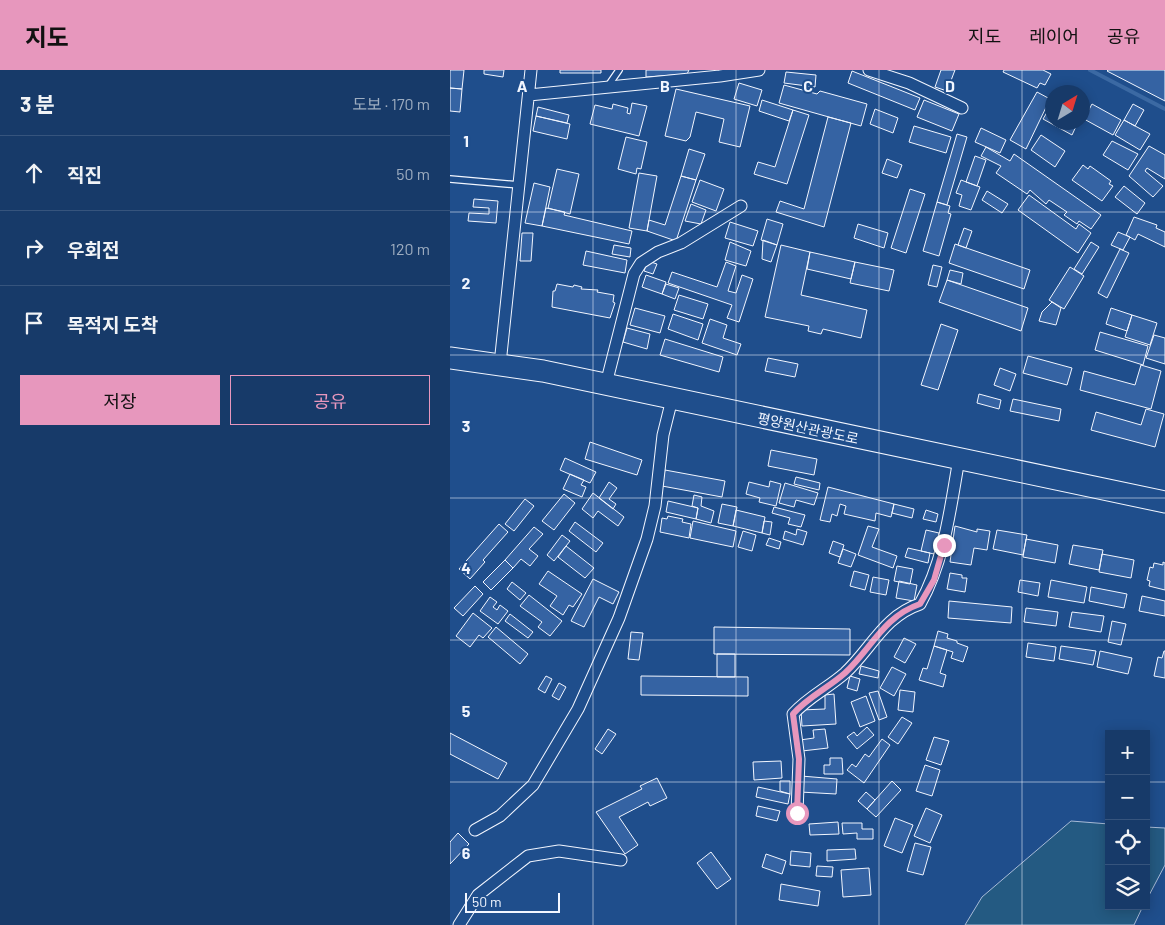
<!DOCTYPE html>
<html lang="ko">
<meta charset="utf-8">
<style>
body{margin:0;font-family:Barlow,"Noto Sans KR",sans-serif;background:#244571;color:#f1f3f6}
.controls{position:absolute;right:15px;bottom:15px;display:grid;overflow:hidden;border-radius:0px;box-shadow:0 2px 12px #0003}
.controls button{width:45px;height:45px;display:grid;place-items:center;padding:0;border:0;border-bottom:1px solid #36547d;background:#173a69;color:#f1f3f6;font:25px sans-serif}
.compass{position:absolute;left:595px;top:15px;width:45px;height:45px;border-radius:50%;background:#173a69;box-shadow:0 2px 12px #0003;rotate:38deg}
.scale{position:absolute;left:15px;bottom:12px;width:95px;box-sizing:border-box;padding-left:5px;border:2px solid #f2f6ff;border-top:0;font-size:14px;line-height:18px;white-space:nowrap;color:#f2f6ff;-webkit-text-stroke:4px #1f4e8c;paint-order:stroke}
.stop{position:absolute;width:15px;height:15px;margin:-11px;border:4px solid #e797bd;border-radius:50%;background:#fff}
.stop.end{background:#e797bd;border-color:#fff;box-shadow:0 1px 5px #0008}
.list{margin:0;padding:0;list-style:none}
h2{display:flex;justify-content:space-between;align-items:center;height:65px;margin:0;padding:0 20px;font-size:21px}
h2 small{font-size:16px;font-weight:400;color:#9eadc0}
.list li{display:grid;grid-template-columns:32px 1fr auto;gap:15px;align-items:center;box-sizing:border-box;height:75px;padding:0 20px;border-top:1px solid #36547d}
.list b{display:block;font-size:19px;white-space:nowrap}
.list em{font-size:16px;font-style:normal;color:#9eadc0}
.actions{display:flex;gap:10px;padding:15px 20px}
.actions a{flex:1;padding:11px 0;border:1px solid #e797bd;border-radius:0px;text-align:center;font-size:18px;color:#e797bd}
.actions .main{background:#e797bd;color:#111}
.icon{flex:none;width:28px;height:28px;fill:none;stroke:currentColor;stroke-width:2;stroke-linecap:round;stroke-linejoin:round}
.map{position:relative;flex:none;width:715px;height:855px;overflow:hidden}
header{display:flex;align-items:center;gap:30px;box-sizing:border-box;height:70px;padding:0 25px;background:#e797bd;color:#111}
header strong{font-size:24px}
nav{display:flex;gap:28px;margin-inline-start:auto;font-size:18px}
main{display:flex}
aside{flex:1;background:#173a69}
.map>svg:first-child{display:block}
.green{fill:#245a82;stroke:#a8bbd7}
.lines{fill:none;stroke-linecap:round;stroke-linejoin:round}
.stream{stroke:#3b69a3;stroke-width:4}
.building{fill:#3563a3;stroke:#f2f6ff}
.lane-casing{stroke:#f2f6ff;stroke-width:8}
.street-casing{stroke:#f2f6ff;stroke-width:13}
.highway-casing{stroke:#f2f6ff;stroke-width:23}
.lane{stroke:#1f4e8c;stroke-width:5.5}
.street{stroke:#1f4e8c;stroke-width:11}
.highway{stroke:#1f4e8c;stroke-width:21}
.route{stroke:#e797bd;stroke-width:6}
.grid{fill:none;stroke:#f2f6ff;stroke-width:1;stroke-opacity:0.55}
.labels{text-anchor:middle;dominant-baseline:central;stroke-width:4;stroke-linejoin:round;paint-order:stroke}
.street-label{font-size:14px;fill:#f2f6ff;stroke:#1f4e8c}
.grid-label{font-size:16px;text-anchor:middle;font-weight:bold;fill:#f2f6ff;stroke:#1f4e8c;stroke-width:4;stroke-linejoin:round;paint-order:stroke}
</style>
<header>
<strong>지도</strong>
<nav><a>지도</a><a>레이어</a><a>공유</a></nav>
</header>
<main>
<aside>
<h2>3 분<small>도보 · 170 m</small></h2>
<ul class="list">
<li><svg class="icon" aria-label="ahead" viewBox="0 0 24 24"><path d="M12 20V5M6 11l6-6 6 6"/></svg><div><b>직진</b></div><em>50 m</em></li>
<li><svg class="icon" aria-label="right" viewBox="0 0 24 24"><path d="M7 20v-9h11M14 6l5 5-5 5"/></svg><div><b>우회전</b></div><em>120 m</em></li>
<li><svg class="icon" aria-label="arrive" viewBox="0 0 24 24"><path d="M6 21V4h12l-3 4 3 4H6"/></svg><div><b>목적지 도착</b></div></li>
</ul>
<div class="actions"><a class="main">저장</a><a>공유</a></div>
</aside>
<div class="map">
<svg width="715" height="855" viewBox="0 0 715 855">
<rect width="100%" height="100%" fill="#1f4e8c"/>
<path class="green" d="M621,751L659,754V836H693L684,855H515L532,827Z
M696,757L715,758V795L696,831Z"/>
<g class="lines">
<path class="stream" d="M640,0L715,39"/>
</g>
<path class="building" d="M0,0H14L12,19L0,18Z
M34,0H54L53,7L34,4Z
M110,0H151V3H110Z
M196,0H239L237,4L196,7Z
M491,0H505L497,21L485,17Z
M554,0H593L601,4L595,15L590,13L587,18L553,2Z
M658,0H715V31L657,1Z
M402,1L470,28L465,40L398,13Z
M336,2L366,5L365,17L334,13Z
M289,13L312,20L307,36L284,29Z
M334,15L367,24L370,21L417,34L411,56L329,33Z
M0,18L12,19L10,42L0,41Z
M226,19L300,36L290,77L269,72L274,49L246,42L240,67L236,71L215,66Z
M587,22L600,29L576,79L560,70Z
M312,30L343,40L339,51L309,41Z
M474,30L509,44L502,61L467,47Z
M182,33L197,36L189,66L140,54L145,35L162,39L163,34L178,38L177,43L180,44Z
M602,34V52H628L622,65L593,49Z
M642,34L671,50L663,65L634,49Z
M683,34L694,40L685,56L674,50Z
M88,37L119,45L117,53L86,46Z
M425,39L448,48L443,63L420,54Z
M343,40L359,45L337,114L304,104L308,92L325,97Z
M86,46L120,54L117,69L83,61Z
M378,47L401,53L374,157L326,142L330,131L354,139Z
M674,50L700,64L690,80L665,65Z
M464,56L501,67L496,83L459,72Z
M531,58L556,70L550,83L525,72Z
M507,64L517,67L497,135L487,132Z
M591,65L615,81L605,97L581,80Z
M176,67L197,72L191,99L187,98L186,104L168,99Z
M662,71L688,84L678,100L653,85Z
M699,76L715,85V109L697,98L695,101L713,116L703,127L679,106Z
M536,77L560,91L564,84L651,145L641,159L629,151L627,154L614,145L617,142L599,130L596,134L580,120L577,124L546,103L551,96L531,86Z
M239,79L255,84L246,110L231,106Z
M525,86L536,90L527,116L516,112Z
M437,89L452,95L447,108L432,103Z
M633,95L638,99L640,96L661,111L659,114L663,116L652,131L622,110Z
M107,99L129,104L120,144L98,138Z
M189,103L207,106L197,161L179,158Z
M231,106L246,110L226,171L197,161L199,150L215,155Z
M250,110L274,119L266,141L242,132Z
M511,110L530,117L521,140L509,136L512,125L506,123Z
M84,113L100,117L92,156L75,153Z
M674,116L695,133L687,144L665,127Z
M460,119L475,124L456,183L441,178Z
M537,121L558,134L552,143L532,130Z
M579,125L626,159L629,154L641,163L628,183L568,140Z
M24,129L48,131L46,153L18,151L19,143L39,144V138L23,137Z
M487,132L500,136L498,143L501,144L489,186L473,181Z
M241,134L256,140L251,154L235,151Z
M96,138L115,142L114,145L182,161L179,174L92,156Z
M684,147L707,155L706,158L715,162V177L688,164L685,170L676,165Z
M317,149L333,154L327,175L311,170Z
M280,152L308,161L303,176L275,168Z
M408,154L438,163L434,178L404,168Z
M514,158L522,161L516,178L508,175Z
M668,162L680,167L673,180L661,175Z
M72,163H83L81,191H70Z
M313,170L327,175L321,192L312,189Z
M280,172L301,181L296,196L275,190Z
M641,172L649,177L632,204L624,199Z
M505,174L580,200L574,219L499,193Z
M164,175L181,178L180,187L162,184Z
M331,175L360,182L351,225L417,240L411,268L373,259L371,264L358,261L359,256L315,247Z
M670,179L679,183L657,228L648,223Z
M136,181L177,190L175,203L133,195Z
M360,182L405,192L401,209L357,199Z
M198,191L207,194L203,204L194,201Z
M276,192L286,196L278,221L286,223L292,205L303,209L289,252L277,248L282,235L218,213L222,202L267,217Z
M405,192L444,200L439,221L400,213Z
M483,195L492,197L487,217L478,215Z
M620,197L634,206L614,239L599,230Z
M500,200L513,203L511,214L497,210Z
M196,205L216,212L212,224L192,217Z
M497,210L578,238L571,261L489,232Z
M107,214L123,217L124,215L132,217L131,219L148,220L147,222L164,225L163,232L165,233L160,248L102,237L103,221H105Z
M216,214L229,218L225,229L212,224Z
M229,225L258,234L253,249L224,240Z
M602,232L611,238L606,255L589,251L592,242Z
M185,238L215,246L210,263L180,255Z
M661,238L682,245L677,261L656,254Z
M223,244L253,254L248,270L218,259Z
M682,245L707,253L700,275L675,267Z
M260,249L277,255L273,268L291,274L287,285L252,273Z
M491,254L508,260L488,320L471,315Z
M177,258L200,264L197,279L173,272Z
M650,262L698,276L693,295L645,280Z
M704,265L715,268V294L696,288Z
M215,269L273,287L269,302L210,285Z
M578,286L622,298L617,315L573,303Z
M318,288L348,294L345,307L315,301Z
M691,295L711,301L701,339L630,320L634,301L685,315Z
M550,298L566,304L560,321L544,315Z
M529,324L551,330L549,339L527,333Z
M563,329L611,339L609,351L560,341Z
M696,339L714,344L705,377L641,360L646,342L691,355Z
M140,372L192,390L187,405L135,389Z
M321,380L367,389L364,405L318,396Z
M115,388L146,402L140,413L110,400Z
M215,400L275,411L272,427L212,416Z
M120,404L134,410L131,415L136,417L132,427L113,419Z
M346,407L370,413L369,420L344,414Z
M320,411L331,414L326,436L309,432L310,428L296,424L299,412L319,417Z
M159,412L167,418L159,429L166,434L163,439L149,428Z
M335,413L368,423L364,435L346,430L344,437L329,433Z
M378,417L444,434L441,447L426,443L425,451L394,444L396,436L390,434L387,446L382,444L380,452L370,450Z
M143,423L174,447L168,456L148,441L143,448L132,439Z
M114,424L125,433L104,460L92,451Z
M244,425L252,427L251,436L264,441L261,453L246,449L248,438L242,436Z
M75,429L84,436L64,461L55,454Z
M218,431L248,438L246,449L216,442Z
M272,434L287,437L283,456L268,453Z
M444,434L464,439L462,448L442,443Z
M324,437L355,445L351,457L338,454L340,448L322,443Z
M286,440L315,447L312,463L283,456Z
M476,440L488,444L486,452L473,449Z
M218,446L233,449L232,452L241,454L239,468L210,462L212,448L217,449Z
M243,451L286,461L283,477L240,468Z
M314,451L322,452L320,465L312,463Z
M125,452L153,473L146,482L119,461Z
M49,454L58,462L33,490L35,492L20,509L9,499Z
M418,456L429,459L422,477L447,486L443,498L408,485Z
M505,456L527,462V459L540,461L537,480L524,478L521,495L500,492Z
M84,457L93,464L79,479L88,486L80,496L71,489L63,498L55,490Z
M347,459L357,462L353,475L333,469L335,461L346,465Z
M476,460L489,463L484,484L471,481Z
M547,460L577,465L573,485L543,479Z
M293,461L306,465L302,481L288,477Z
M112,465L120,471L104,491L97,485Z
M319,468L331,472L329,479L316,475Z
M576,469L608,475L605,493L573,487Z
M383,471L394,475L390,487L379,483Z
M623,475L653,480L649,500L619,494Z
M116,476L144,498L135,508L108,487Z
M458,478L480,483L478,493L455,487Z
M393,479L406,484L401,497L388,493Z
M652,484L684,490L681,508L649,502Z
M55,490L63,498L41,520L33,512Z
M713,492L715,493V520L699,516L700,511L697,510L700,497L703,498L704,493L713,495Z
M447,496L463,499L460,514L444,511Z
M98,501L132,524L123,537L119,535L113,545L100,536L107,526L89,514Z
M404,501L419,505L415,520L400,516Z
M500,503L512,505V508H517L515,522L497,519Z
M423,507L439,510L436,525L420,522Z
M143,509L169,522L163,534L149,527L134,557L121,551Z
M570,510L590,513L588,526L568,522Z
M601,510L637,517L634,533L598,527Z
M449,511L467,515L464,531L446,528Z
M62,512L76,523L70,530L57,519Z
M25,516L33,524L13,546L4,538Z
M641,517L677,524L674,538L639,531Z
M79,525L112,551L100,566L88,557L92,552L70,536Z
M692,526L715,531V546L689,541Z
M40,527L47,532L43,537L47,540L50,535L58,541L48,554L30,541Z
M499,531L562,537L561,553L498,548Z
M576,538L608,542L606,556L574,552Z
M622,542L654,546L651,562L619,557Z
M23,543L42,558L33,568L29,565L20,577L6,566Z
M60,544L83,562L78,568L55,551Z
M662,551L676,554L671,575L658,572Z
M46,557L78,584L70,594L38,567Z
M264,557L400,559V585L264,584Z
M488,561L498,564L497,568L507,571V573L518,577L513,592L501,588L503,582L484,576Z
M181,562L193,563L189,590L178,589Z
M454,568L466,574L455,593L444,587Z
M578,573L606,577L604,591L576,587Z
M484,576L497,580L490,603L496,605L493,617L469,610L473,598L477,599Z
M611,576L646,581L643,595L609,589Z
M650,581L682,588L678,604L647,597Z
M714,581H715V608L704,606L708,587L712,588Z
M267,584H285V607H267Z
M411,596L429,601L428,608L409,604Z
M442,597L456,604L444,626L430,618Z
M96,606L102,609L95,623L88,619Z
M191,606L298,607V626L191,625Z
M400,606L410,609L407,621L397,618Z
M109,613L116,617L109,630L102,626Z
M450,620L465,622L463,642L448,640Z
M428,621L437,647L429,650L419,623Z
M384,624L386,654L352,656L351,640L375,639V625Z
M416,626L425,651L410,657L401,632Z
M452,647L462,653L448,674L438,667Z
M417,657L424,665L407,679L397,667L404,662L407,666Z
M158,659L166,664L152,684L145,679Z
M375,659L378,678L352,681L350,670L364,668L363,660Z
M0,663L57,693L48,709L0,684Z
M484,667L499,671L491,695L476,690Z
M432,669L440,675L414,713L397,700L402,694L406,697L415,684L419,687Z
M380,688H392L393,704H374V695H380Z
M331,691L332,708L304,710L303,692Z
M475,695L490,700L482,726L466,721Z
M351,706L387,709L386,724L350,722Z
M207,708L217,728L200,736L198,732L169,747L188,775L175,784L146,742L192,719L190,716Z
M330,711H340V724L330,721Z
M442,711L451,720L426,747L417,739Z
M308,717L340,724L338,734L306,727Z
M416,722L425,730L417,739L408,731Z
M308,736L330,741L327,751L306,746Z
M476,738L492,745L480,773L464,766Z
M445,748L463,755L452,783L434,776Z
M388,752L389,764L360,765L359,754Z
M392,753H412V759H423V769H407V763L393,764Z
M8,763L19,774L0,794V772Z
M465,773L481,777L473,805L457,801Z
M405,779L406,789L377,791V780Z
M341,781L361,783L360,797L340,795Z
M261,782L281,809L267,819L247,793Z
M316,784L336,791L332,804L312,797Z
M367,796L383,797L382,807L366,806Z
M419,798L421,825L393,827L391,800Z
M331,814L370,821L368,836L329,830Z"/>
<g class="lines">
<defs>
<path id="lane" d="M158,16L169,0
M0,109L69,115"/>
<path id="street" d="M419,0L459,13L512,38
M79,25L270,6L309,0
M50,294L81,0
M156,314L184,204L191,193L208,182L231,173L291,136
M347,743L349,689L343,644C358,627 378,618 395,603C421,579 434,546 470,534C495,489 500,439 509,389
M25,760L50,746L83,715L128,639L169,548L197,469L205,436L213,365L222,329
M9,855L28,825L78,786L109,781L171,790"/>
<path id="highway" d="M0,288L93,301L715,432"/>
</defs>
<use href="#lane" class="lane-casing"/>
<use href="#street" class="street-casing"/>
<use href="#highway" class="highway-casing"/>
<use href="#lane" class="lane"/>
<use href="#street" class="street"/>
<use href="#highway" class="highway"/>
</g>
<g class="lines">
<path class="route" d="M347,743L349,689L343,644C358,627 378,618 395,603C421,579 434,546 470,534L484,510L494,475"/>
</g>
<path class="grid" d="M143,0V855M286,0V855M429,0V855M572,0V855M0,142H715M0,285H715M0,428H715M0,570H715M0,712H659M696,712H715"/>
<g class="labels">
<g class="street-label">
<text transform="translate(358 358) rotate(12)">평양원산관광도로</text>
</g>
</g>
<g class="grid-label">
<text x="72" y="22">A</text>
<text x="215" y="22">B</text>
<text x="358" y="22">C</text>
<text x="500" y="22">D</text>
<text x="16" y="77">1</text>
<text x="16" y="219">2</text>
<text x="16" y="362">3</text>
<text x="16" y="504">4</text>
<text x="16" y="647">5</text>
<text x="16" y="789">6</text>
</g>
</svg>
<div class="controls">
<button>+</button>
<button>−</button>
<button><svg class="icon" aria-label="locate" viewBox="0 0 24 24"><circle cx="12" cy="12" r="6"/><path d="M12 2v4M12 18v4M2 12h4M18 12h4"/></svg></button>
<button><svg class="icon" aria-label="layers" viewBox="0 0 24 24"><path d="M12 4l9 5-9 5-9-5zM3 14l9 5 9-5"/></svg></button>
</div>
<svg class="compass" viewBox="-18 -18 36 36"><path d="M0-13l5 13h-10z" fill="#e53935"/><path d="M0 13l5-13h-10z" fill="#9eadc0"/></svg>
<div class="scale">50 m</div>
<div class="stop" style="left:347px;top:743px"></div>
<div class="stop end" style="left:494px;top:475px"></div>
</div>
</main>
